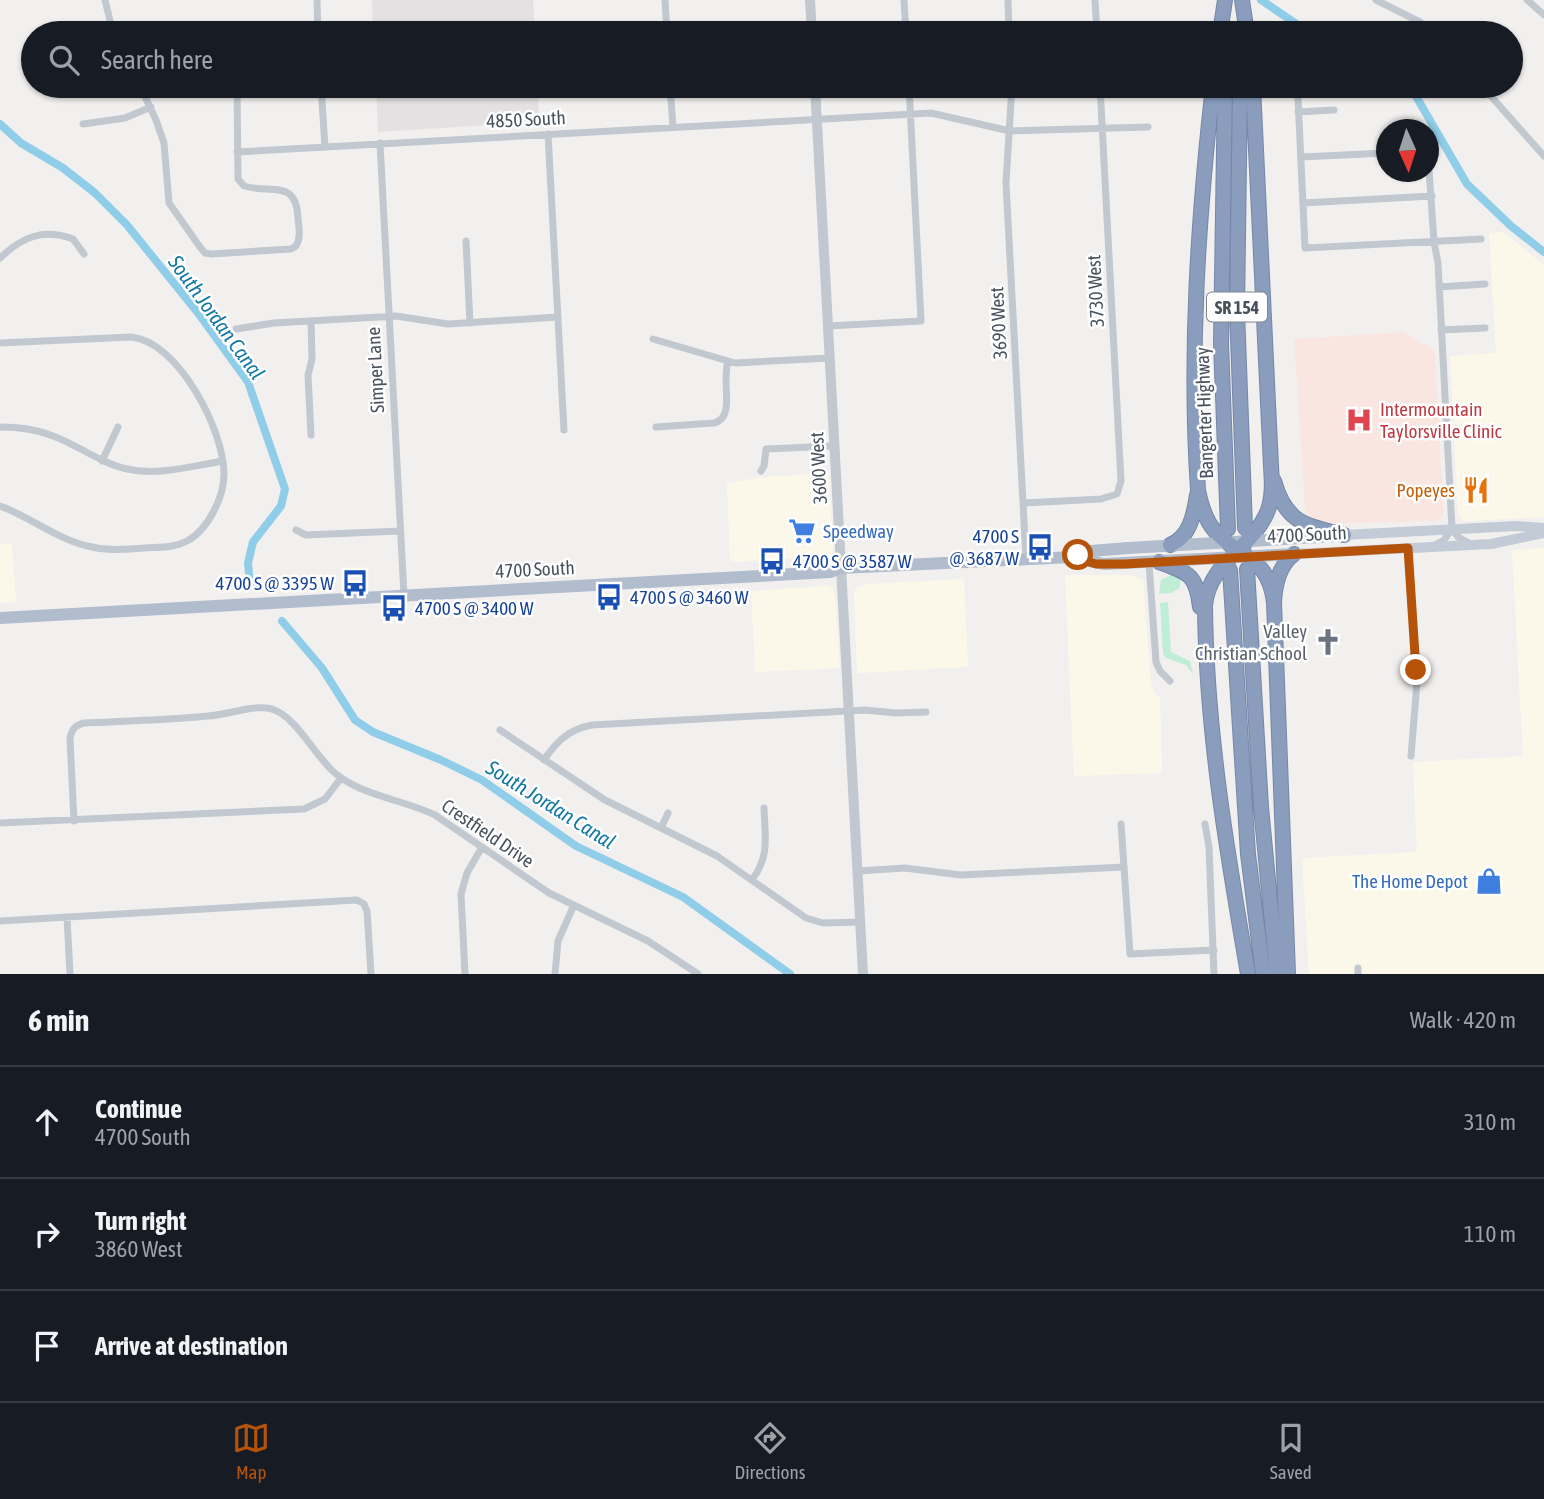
<!DOCTYPE html>
<meta charset="utf-8">
<style>
body{margin:0;font-family:"Asap Condensed",sans-serif;background:#20242c;color:#f1f3f6}
.compass{position:absolute;left:1376px;top:119px;width:63px;height:63px;border-radius:50%;background:#171b24;box-shadow:0 2px 5px #0004;rotate:177deg}
.stop{position:absolute;width:21px;height:21px;margin:-16px;border:5px solid #b45309;border-radius:50%;background:#fff}
.stop.end{background:#b45309;border-color:#fff;box-shadow:0 2px 7px #0008}
.list{margin:0;padding:0;list-style:none}
h2{display:flex;justify-content:space-between;align-items:center;height:91px;margin:0;padding:0 28px;font-size:30px}
h2 small{font-size:23px;font-weight:400;color:#9ea1a6}
.list li{display:grid;grid-template-columns:46px 1fr auto;gap:21px;align-items:center;box-sizing:border-box;height:112px;padding:0 28px;border-top:2px solid #363941}
.list b{display:block;font-size:26px;white-space:nowrap}
.list p{margin:0;font-size:23px;white-space:nowrap;color:#9ea1a6}
.list em{font-size:23px;font-style:normal;color:#9ea1a6}
.icon{flex:none;width:38px;height:38px;fill:none;stroke:currentColor;stroke-width:2;stroke-linecap:round;stroke-linejoin:round}
.map{position:relative;flex:none;width:1544px;height:974px;overflow:hidden}
.search{position:absolute;background:#171b24;box-shadow:0 2px 5px #0004;left:21px;right:21px;top:21px;height:77px;display:flex;align-items:center;gap:18px;box-sizing:border-box;padding:0 24px;border-radius:38px;color:#9ea1a6;font-size:26px}
.sheet{height:427px;background:#171b24}
nav{display:flex;justify-content:space-around;align-items:center;box-sizing:border-box;height:98px;border-top:2px solid #363941;background:#171b24;font-size:19px;color:#9ea1a6}
nav a{display:grid;justify-items:center;gap:4px}
nav .on{color:#b45309}
.map>svg:first-child{display:block}
.commercial{fill:#fbf8ea}
.education{fill:#e3e1e1}
.medical{fill:#fae6e1}
.green{fill:#c0edd6}
.lines{fill:none;stroke-linecap:round;stroke-linejoin:round}
.canal{stroke:#90cde8;stroke-width:8}
.motorway-casing{stroke:#7588a7;stroke-width:16}
.minor{stroke:#c1c8d0;stroke-width:7}
.tertiary{stroke:#c1c8d0;stroke-width:10}
.secondary{stroke:#c3cbd7;stroke-width:10}
.primary{stroke:#b1bccd;stroke-width:12}
.motorway{stroke:#8a9dbc;stroke-width:14}
.route{stroke:#b45309;stroke-width:9}
.labels{text-anchor:middle;dominant-baseline:central;stroke-width:5;stroke-linejoin:round;paint-order:stroke}
.shield{fill:#fff;stroke:#7f858d;stroke-width:2}
.shield-label{font-size:18px;font-weight:bold;fill:#48515c}
.street-label{font-size:19px;fill:#48515c;stroke:#fff}
.health-label{font-size:19px;fill:#be3a42;stroke:#fff;text-anchor:start}
.food-label{font-size:19px;fill:#c56008;stroke:#fff;text-anchor:end}
.shop-label{font-size:19px;fill:#366cbe;stroke:#fff;text-anchor:start}
.transit-label{font-size:19px;fill:#164399;stroke:#fff;text-anchor:start}
.worship-label{font-size:19px;fill:#5b616d;stroke:#fff;text-anchor:end}
.water-label{font-size:21px;font-style:italic;fill:#1478a4;stroke:#fff}
</style>
<div class="map">
<svg width="1544" height="974" viewBox="0 0 1544 974">
<rect width="100%" height="100%" fill="#f2f0ef"/>
<path class="commercial" d="M1503,232L1544,265V517L1464,521L1458,514L1450,356L1496,353L1489,233Z
M829,473L833,550L831,555L826,557L730,562L727,483L763,477Z
M12,543L16,602L0,603V544Z
M1544,548V974H1309L1302,858L1417,852L1413,762L1523,756L1512,550Z
M1065,575H1131L1143,580L1151,683L1154,692L1160,698L1162,773L1074,776Z
M964,579L968,667L857,673L854,593L856,588L868,584Z
M828,586L834,590L835,594L840,668L755,672L751,591Z"/>
<path class="education" d="M372,0H533L535,33H373Z
M376,86H538L539,122L378,132Z"/>
<path class="medical" d="M1402,332L1435,350L1444,516L1437,521L1321,524L1311,519L1305,509L1294,339Z"/>
<path class="green" d="M1173,574H1181L1180,588L1171,593L1159,594L1161,580Z
M1168,602L1171,652L1190,661L1193,674L1186,665L1166,658L1163,654L1160,603Z"/>
<g class="lines">
<path class="canal" d="M1261,0L1310,33
M1410,86L1467,184L1511,226L1544,252
M0,124L21,143L63,168L95,193L127,225L198,313L248,382L285,489L281,506L253,542L248,563L250,586
M282,621L322,668L355,720L373,732L441,760L482,780L576,846L683,897L790,974"/>
<defs>
<path id="motorway" d="M1242,0L1247,33
M1220,33L1225,0
M1213,86C1198,220 1189,355 1198,490C1201,505 1205,520 1215,531C1240,559 1268,556 1274,602
M1225,86L1221,343L1228,529
M1240,86L1237,311L1245,528
M1274,481C1286,524 1306,525 1344,535
M1170,545C1190,537 1194,514 1197,495
M1159,562C1189,573 1196,574 1200,607
M1247,569L1261,807L1277,974
M1230,570L1248,854L1263,974
M1248,974C1227,852 1206,729 1205,605C1210,560 1253,549 1268,510C1273,496 1272,481 1271,466L1253,86
M1288,974L1274,602C1275,584 1279,565 1294,554"/>
</defs>
<use href="#motorway" class="motorway-casing"/>
<path class="minor" d="M105,0L113,33
M317,0L318,33
M665,0L667,33
M904,0L906,33
M1008,0L1009,33
M1095,0L1097,33
M1376,0L1420,22L1433,33
M1527,0L1544,15
M140,86L156,120L164,143L169,203L200,247L205,253L212,254L291,249L296,246C301,238 299,228 298,218C296,179 273,194 244,186L238,179L237,86
M321,86L325,147
M670,86L673,127
M1012,86L1006,183L1026,559
M1482,86L1544,156
M1298,98L1305,248L1481,239
M1298,112L1334,110
M83,124L125,118L151,107
M548,134L564,430
M380,143L404,595
M237,152L931,113L1010,131L1148,127
M1428,155L1434,242L1438,263L1452,529L1458,537L1469,543
M1301,157L1386,153
M1303,203L1432,196
M466,241L470,323
M0,258C22,237 43,228 73,239L84,254
M1439,287L1485,284
M311,321L312,359L308,375L311,435
M828,326L921,321L909,86
M236,329L274,323L396,316L448,324L558,317
M1441,330L1485,328
M653,339L735,363L830,358
M0,343L131,337C178,341 224,430 224,474C224,497 208,530 187,541C174,548 159,547 145,548C127,549 109,551 92,547C59,541 31,517 0,506
M0,427C18,427 36,429 53,436C78,445 100,463 127,469C157,476 192,466 223,461
M656,427L714,423C736,418 721,382 728,362
M102,461L118,427
M761,471L764,466L766,449L834,446
M1024,503L1101,499L1117,494L1121,481L1100,86
M296,530L306,535L400,531
M1435,545L1444,540L1452,529
M1408,548L1417,682L1411,756
M1149,563L1156,662L1160,671L1170,681
M500,730L605,800L717,856L806,918L823,923L861,922
M544,760C556,742 569,729 592,725L865,710L896,713L926,712
M74,821L70,739C71,730 75,725 84,723C126,721 167,720 208,716C228,715 253,704 272,709C297,717 315,757 336,774C365,797 402,799 435,815L549,893L648,941L698,974
M0,823L304,809L325,799L341,778
M1121,824L1130,954L1214,950
M1205,824L1209,847L1214,974
M661,828L668,813
M858,871L905,868L961,875L1124,867
M752,880C770,856 765,837 764,808
M67,917L70,974
M0,921L357,900L364,904L367,911L371,974
M1358,968V974
M465,974L461,894L467,873L482,847
M555,974L558,941L574,905"/>
<path class="tertiary" d="M810,0L812,33
M815,86L863,974"/>
<path class="secondary" d="M1344,535L1516,526L1544,528
M1294,554L1491,544L1544,533"/>
<path class="primary" d="M1072,557L1104,564L1294,554
M0,618L830,572L841,568L1072,557L1091,551L1128,548L1337,536"/>
<use href="#motorway" class="motorway"/>
</g>
<g class="lines">
<path class="route" d="M1078,555L1072,557L1096,564H1125L1408,548L1416,670"/>
</g>
<defs>
<symbol id="hospital-bare" viewBox="-9 -9 18 18"><path d="M-5-5h3v3.5h4V-5h3V5h-3V1.5h-4V5h-3Z" fill="#e0444e" stroke="#fff" stroke-width="2.5" paint-order="stroke"/></symbol>
<symbol id="restaurant-bare" viewBox="-9 -9 18 18"><path d="M-5-6h1v4h1v-4h1v4h1v-4h1v5L-1.5 .5V6h-2V.5L-5-1ZM5-6V6H3V1.5H1.5Q1.5-4 5-6Z" fill="#e8710a" stroke="#fff" stroke-width="2.5" paint-order="stroke"/></symbol>
<symbol id="supermarket-bare" viewBox="-9 -9 18 18"><path d="M-6-5.5h2.5l.6 2H6L4.5 2H-2.5L-4.4-4H-6ZM-1.5 3.2a1.3 1.3 0 1 0 .1 0ZM3 3.2a1.3 1.3 0 1 0 .1 0Z" fill="#3f7fe0" stroke="#fff" stroke-width="2.5" paint-order="stroke"/></symbol>
<symbol id="bus-bare" viewBox="-9 -9 18 18"><path d="M-5-6H5V4H4V6H2V4H-2V6H-4V4H-5ZM-3.5-4V0h7V-4ZM-3.5 1.2v1.5H-2V1.2ZM2 1.2v1.5H3.5V1.2Z" fill="#1a4fb4" stroke="#fff" stroke-width="2.5" paint-order="stroke"/></symbol>
<symbol id="church-bare" viewBox="-9 -9 18 18"><path d="M-1.2-6h2.4v3.5h3.3v2.4h-3.3V6h-2.4V-.1h-3.3v-2.4h3.3Z" fill="#6b7280" stroke="#fff" stroke-width="2.5" paint-order="stroke"/></symbol>
<symbol id="shop-bare" viewBox="-9 -9 18 18"><path d="M-5-2.5h2.3a2.7 3.5 0 0 1 5.4 0H5L5.5 6h-11ZM-1.5-2.5h3a1.5 2.3 0 0 0-3 0Z" fill="#3f7fe0" stroke="#fff" stroke-width="2.5" paint-order="stroke"/></symbol>
</defs>
<g fill-rule="evenodd">
<use href="#hospital-bare" x="1340" y="401" width="38" height="38"/>
<use href="#restaurant-bare" x="1457" y="471" width="38" height="38"/>
<use href="#supermarket-bare" x="783" y="512" width="38" height="38"/>
<use href="#bus-bare" x="1021" y="528" width="38" height="38"/>
<use href="#bus-bare" x="753" y="542" width="38" height="38"/>
<use href="#bus-bare" x="336" y="564" width="38" height="38"/>
<use href="#bus-bare" x="590" y="578" width="38" height="38"/>
<use href="#bus-bare" x="375" y="589" width="38" height="38"/>
<use href="#church-bare" x="1309" y="623" width="38" height="38"/>
<use href="#shop-bare" x="1470" y="862" width="38" height="38"/>
</g>
<g class="labels">
<rect class="shield" x="1207" y="292.5" width="60" height="29" rx="5"/>
<g class="shield-label">
<text x="1237" y="307">SR 154</text>
</g>
<g class="street-label">
<text transform="translate(526 119) rotate(-3)">4850 South</text>
<text transform="translate(1095 291) rotate(-93)">3730 West</text>
<text transform="translate(998 323) rotate(-93)">3690 West</text>
<text transform="translate(375 370) rotate(-93)">Simper Lane</text>
<text transform="translate(1204 413) rotate(-92)">Bangerter Highway</text>
<text transform="translate(818 468) rotate(-93)">3600 West</text>
<text transform="translate(1307 534) rotate(-3)">4700 South</text>
<text transform="translate(535 569) rotate(-3)">4700 South</text>
<text transform="translate(488 833) rotate(34)">Crestfield Drive</text>
</g>
<g class="health-label">
<text x="1380" y="409">Intermountain<tspan x="1380" dy="22">Taylorsville Clinic</tspan></text>
</g>
<g class="food-label">
<text x="1455" y="490">Popeyes</text>
</g>
<g class="shop-label">
<text x="823" y="531">Speedway</text>
<text x="1468" y="881" text-anchor="end">The Home Depot</text>
</g>
<g class="transit-label">
<text x="1019" y="536" text-anchor="end">4700 S<tspan x="1019" dy="22">@ 3687 W</tspan></text>
<text x="793" y="561">4700 S @ 3587 W</text>
<text x="334" y="583" text-anchor="end">4700 S @ 3395 W</text>
<text x="630" y="597">4700 S @ 3460 W</text>
<text x="415" y="608">4700 S @ 3400 W</text>
</g>
<g class="worship-label">
<text x="1307" y="631">Valley<tspan x="1307" dy="22">Christian School</tspan></text>
</g>
<g class="water-label">
<text transform="translate(217 317) rotate(54)">South Jordan Canal</text>
<text transform="translate(551 804) rotate(32)">South Jordan Canal</text>
</g>
</g>
</svg>
<svg class="compass" viewBox="-18 -18 36 36"><path d="M0-13l5 13h-10z" fill="#e53935"/><path d="M0 13l5-13h-10z" fill="#9ea1a6"/></svg>
<div class="stop" style="left:1078px;top:555px"></div>
<div class="stop end" style="left:1416px;top:670px"></div>
<div class="search"><svg class="icon" aria-label="search" viewBox="0 0 24 24"><circle cx="10" cy="10" r="6"/><path d="M15 15l6 6"/></svg>Search here</div>
</div>
<section class="sheet">
<h2>6 min<small>Walk · 420 m</small></h2>
<ul class="list">
<li><svg class="icon" aria-label="ahead" viewBox="0 0 24 24"><path d="M12 20V5M6 11l6-6 6 6"/></svg><div><b>Continue</b><p>4700 South</p></div><em>310 m</em></li>
<li><svg class="icon" aria-label="right" viewBox="0 0 24 24"><path d="M7 20v-9h11M14 6l5 5-5 5"/></svg><div><b>Turn right</b><p>3860 West</p></div><em>110 m</em></li>
<li><svg class="icon" aria-label="arrive" viewBox="0 0 24 24"><path d="M6 21V4h12l-3 4 3 4H6"/></svg><div><b>Arrive at destination</b></div></li>
</ul>
</section>
<nav>
<a class="on"><svg class="icon" aria-label="map" viewBox="0 0 24 24"><path d="M3 6l6-2 6 2 6-2v14l-6 2-6-2-6 2zM9 4v14M15 6v14"/></svg>Map</a>
<a><svg class="icon" aria-label="directions" viewBox="0 0 24 24"><path d="M12 3l9 9-9 9-9-9zM9 14v-3h6M13 9l2 2-2 2"/></svg>Directions</a>
<a><svg class="icon" aria-label="saved" viewBox="0 0 24 24"><path d="M7 4h10v16l-5-4-5 4z"/></svg>Saved</a>
</nav>
